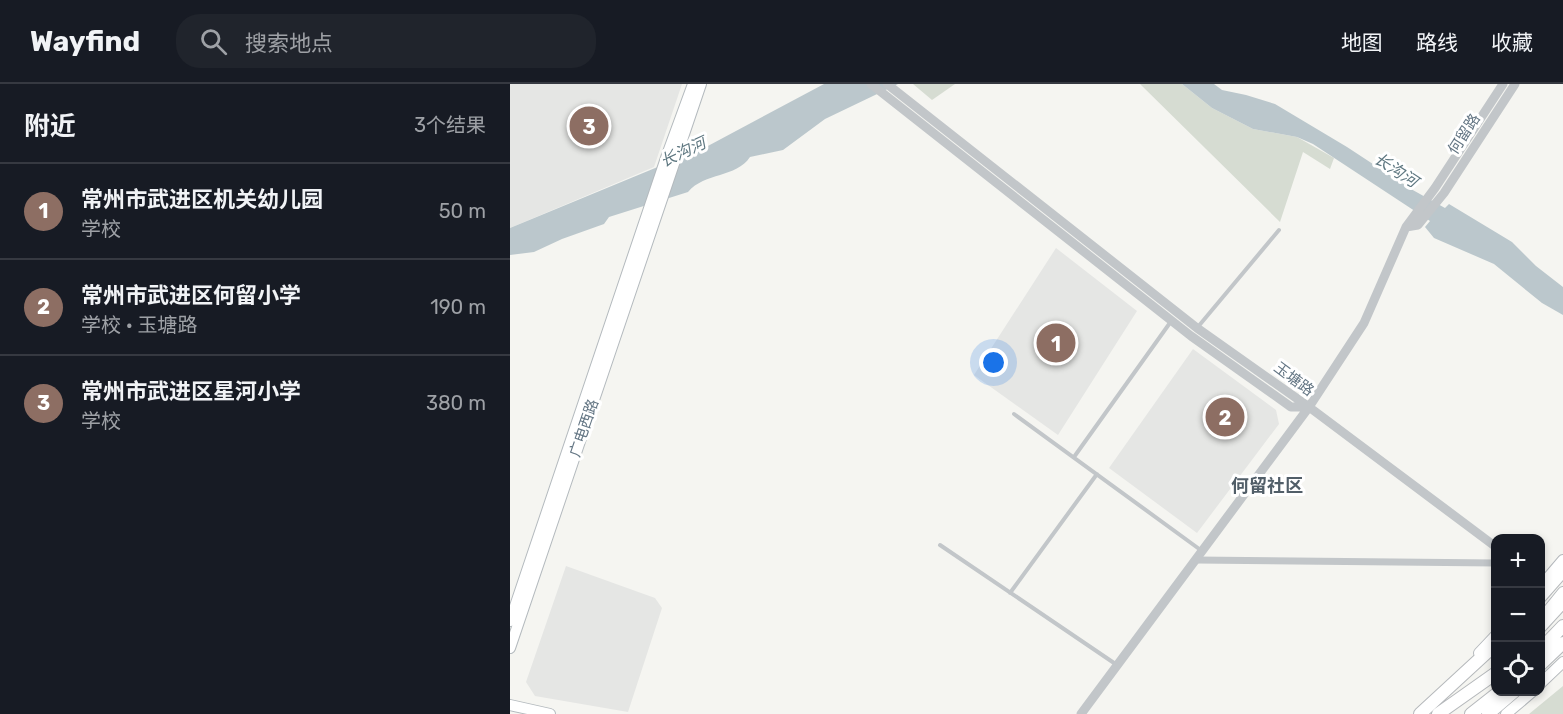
<!DOCTYPE html>
<html lang="zh">
<meta charset="utf-8">
<style>
body{margin:0;font-family:Rubik,"Noto Sans SC",sans-serif;background:#20242c;color:#f1f3f6}
.controls{position:absolute;right:18px;bottom:18px;display:grid;overflow:hidden;border-radius:12px;box-shadow:0 3px 9px #0003}
.controls button{width:54px;height:54px;display:grid;place-items:center;padding:0;border:0;border-bottom:2px solid #363941;background:#171b24;color:#f1f3f6;font:30px sans-serif}
.you{position:absolute;left:484px;top:279px;width:21px;height:21px;margin:-15px;border:4px solid #fff;border-radius:50%;background:#1a73e8;box-shadow:0 0 0 9px #1a73e833}
.badge{display:grid;place-items:center;width:39px;height:39px;border-radius:50%;background:#b45309;color:#fff;font-size:20px;font-weight:700}
.pin{position:absolute;translate:-50% -50%;border:3px solid #fff;box-shadow:0 2px 6px #0006}
.list{margin:0;padding:0;list-style:none}
h2{display:flex;justify-content:space-between;align-items:center;height:78px;margin:0;padding:0 24px;font-size:26px}
h2 small{font-size:20px;font-weight:400;color:#9ea1a6}
.list li{display:grid;grid-template-columns:39px 1fr auto;gap:18px;align-items:center;box-sizing:border-box;height:96px;padding:0 24px;border-top:2px solid #363941}
.list b{display:block;font-size:22px;white-space:nowrap}
.list p{margin:0;font-size:20px;white-space:nowrap;color:#9ea1a6}
.list em{font-size:20px;font-style:normal;color:#9ea1a6}
.icon{flex:none;width:33px;height:33px;fill:none;stroke:currentColor;stroke-width:2;stroke-linecap:round;stroke-linejoin:round}
.map{position:relative;flex:none;width:1053px;height:630px;overflow:hidden}
header{display:flex;align-items:center;gap:36px;box-sizing:border-box;height:84px;padding:0 30px;background:#171b24;border-bottom:2px solid #363941}
header strong{font-size:28px}
nav{display:flex;gap:33px;margin-inline-start:auto;font-size:21px}
.search{width:420px;height:54px;background:#20242c;display:flex;align-items:center;gap:15px;box-sizing:border-box;padding:0 21px;border-radius:24px;color:#9ea1a6;font-size:22px}
main{display:flex}
aside{flex:1;background:#171b24}
.map>svg:first-child{display:block}
.built{fill:#e5e6e4}
.green{fill:#d6dcd2}
.water{fill:#bbc7cc}
.lines{fill:none;stroke-linecap:round;stroke-linejoin:round}
.secondary-casing{stroke:#b4babe;stroke-width:12}
.primary-casing{stroke:#b5b9bd;stroke-width:12}
.trunk-casing{stroke:#b5b8bb;stroke-width:14}
.service{stroke:#c2c6c9;stroke-width:4}
.minor{stroke:#c2c6c9;stroke-width:7}
.tertiary{stroke:#c2c6c9;stroke-width:9}
.secondary{stroke:#fff;stroke-width:10}
.primary{stroke:#fff;stroke-width:10}
.trunk{stroke:#fff;stroke-width:12}
.labels{text-anchor:middle;dominant-baseline:central;stroke-width:6;stroke-linejoin:round;paint-order:stroke}
.street-label{font-size:15px;fill:#637583;stroke:#fff}
.water-label{font-size:16px;font-style:italic;fill:#5e7780;stroke:#fff}
.quarter-label{font-size:18px;font-weight:bold;fill:#515e68;stroke:#fff}
</style>
<header>
<strong>Wayfind</strong>
<div class="search"><svg class="icon" aria-label="search" viewBox="0 0 24 24"><circle cx="10" cy="10" r="6"/><path d="M15 15l6 6"/></svg>搜索地点</div>
<nav><a>地图</a><a>路线</a><a>收藏</a></nav>
</header>
<main>
<aside>
<h2>附近<small>3个结果</small></h2>
<ul class="list">
<li><span class="badge" style="background:#8d6e63">1</span><div><b>常州市武进区机关幼儿园</b><p>学校</p></div><em>50 m</em></li>
<li><span class="badge" style="background:#8d6e63">2</span><div><b>常州市武进区何留小学</b><p>学校 · 玉塘路</p></div><em>190 m</em></li>
<li><span class="badge" style="background:#8d6e63">3</span><div><b>常州市武进区星河小学</b><p>学校</p></div><em>380 m</em></li>
</ul>
</aside>
<div class="map">
<svg width="1053" height="630" viewBox="0 0 1053 630">
<rect width="100%" height="100%" fill="#f5f5f1"/>
<path class="built" d="M0,0H172L144,83L0,144Z
M546,164L627,227L548,351L464,291Z
M683,265L766,326L769,340L687,449L599,384Z
M56,482L145,514L152,524L118,628L25,612L16,598Z"/>
<path class="green" d="M403,0H445L422,16Z
M630,0H672L702,24L743,45L787,53L824,74L820,85L793,68L770,138Z
M1053,602V630H1019Z"/>
<path class="water" d="M314,0H388L315,35L273,66L240,73C226,94 195,88 178,108L99,133L94,140L52,155L24,168L0,171V144L196,63Z
M672,0H704L712,6L736,11L765,20L837,63L901,105L935,124L939,120L1002,158L1026,182L1053,203V231L1032,219L984,180L924,154L915,143L920,137L803,60L787,53L743,45L702,24Z"/>
<g class="lines">
<defs>
<path id="secondary" d="M0,537L157,71L183,0
M0,564L191,0
M0,621L40,630"/>
<path id="primary" d="M1030,503L1053,476
M1036,529L1053,508
M969,569L986,551
M1030,600L1053,578
M996,630L1022,608"/>
<path id="trunk" d="M1030,513L1053,487
M1030,543L1053,518
M1030,566L1053,542
M1030,581L1053,559
M910,630L986,560
M928,630L986,589
M961,630L989,608
M978,630L1004,608"/>
</defs>
<use href="#secondary" class="secondary-casing"/>
<use href="#primary" class="primary-casing"/>
<use href="#trunk" class="trunk-casing"/>
<path class="service" d="M687,244L769,146
M504,330L692,467
M564,373L662,236
M430,461L607,581
M500,509L587,390"/>
<path class="minor" d="M686,476L986,479"/>
<path class="tertiary" d="M361,0L681,252L781,323H799
M377,0L687,244L799,323L986,463
M896,143L925,104L993,0
M571,630L799,323L854,239L896,143L908,141L934,109L1005,0"/>
<use href="#secondary" class="secondary"/>
<use href="#primary" class="primary"/>
<use href="#trunk" class="trunk"/>
</g>
<g class="labels">
<g class="street-label">
<text transform="translate(954 50) rotate(-57)">何留路</text>
<text transform="translate(784 295) rotate(37)">玉塘路</text>
<text transform="translate(74 344) rotate(-71)">广电西路</text>
</g>
<g class="water-label">
<text transform="translate(173 68) rotate(-25)">长沟河</text>
<text transform="translate(886 86) rotate(33)">长沟河</text>
</g>
<g class="quarter-label">
<text x="757" y="402">何留社区</text>
</g>
</g>
</svg>
<div class="controls">
<button>+</button>
<button>−</button>
<button><svg class="icon" aria-label="locate" viewBox="0 0 24 24"><circle cx="12" cy="12" r="6"/><path d="M12 2v4M12 18v4M2 12h4M18 12h4"/></svg></button>
</div>
<div class="you"></div>
<div class="pin badge" style="left:546px;top:259px;background:#8d6e63">1</div>
<div class="pin badge" style="left:715px;top:333px;background:#8d6e63">2</div>
<div class="pin badge" style="left:79px;top:42px;background:#8d6e63">3</div>
</div>
</main>
